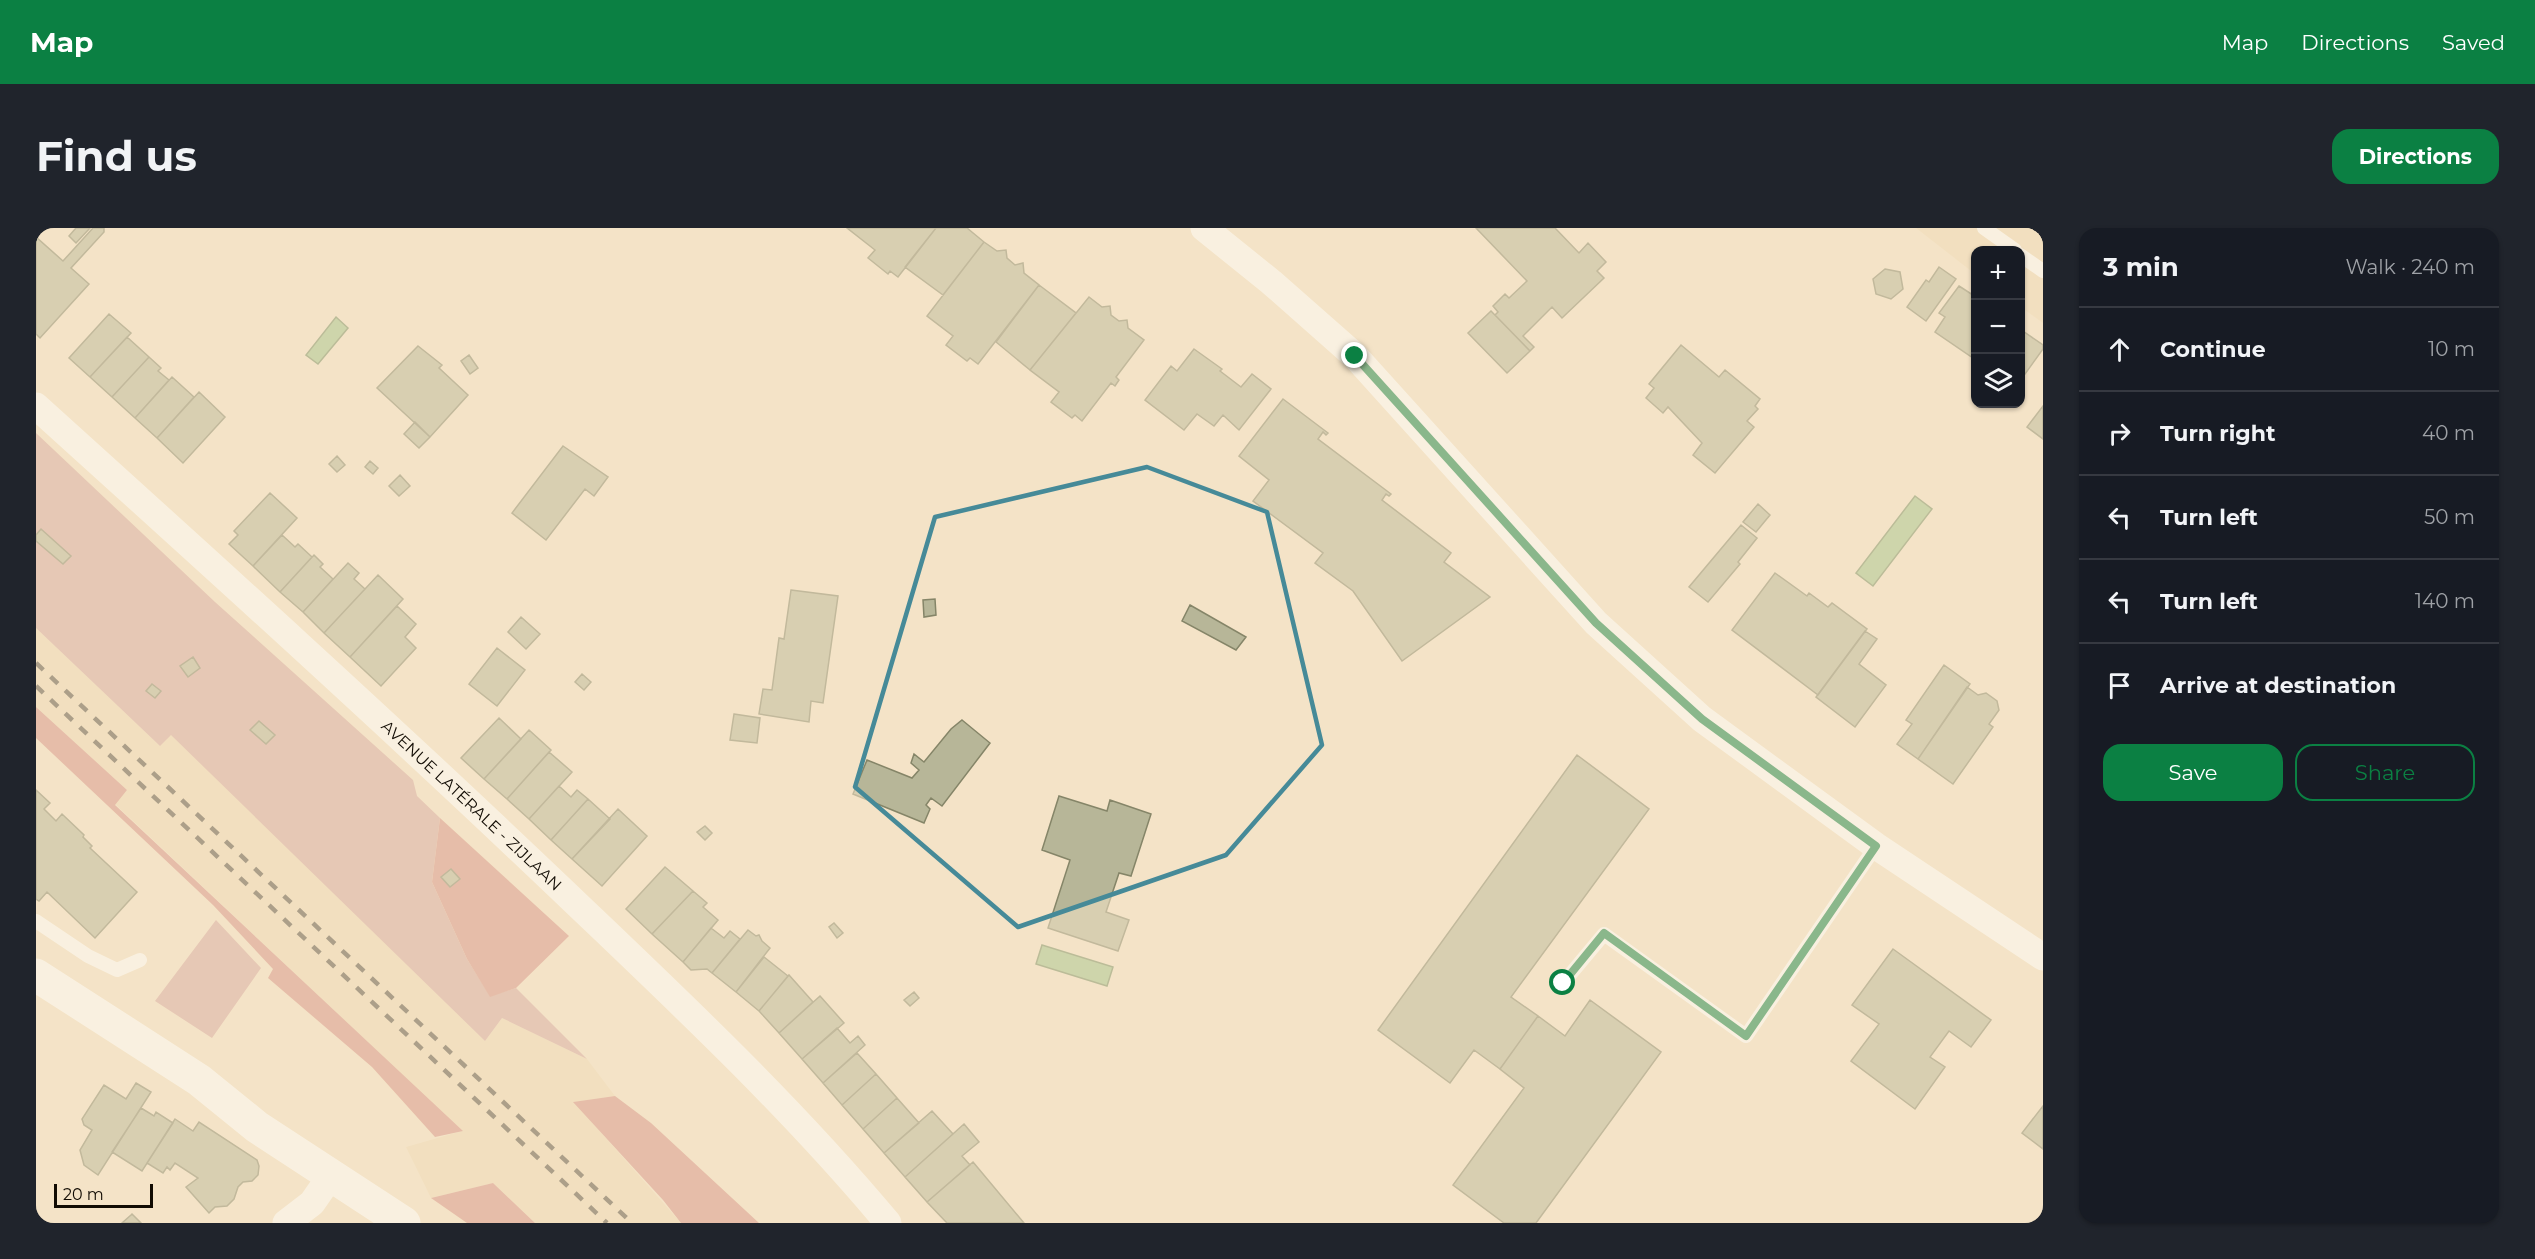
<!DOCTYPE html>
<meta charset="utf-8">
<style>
body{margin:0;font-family:Montserrat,sans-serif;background:#20242c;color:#f1f3f6}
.controls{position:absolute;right:18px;top:18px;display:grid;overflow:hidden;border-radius:12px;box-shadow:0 2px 4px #0004}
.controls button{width:54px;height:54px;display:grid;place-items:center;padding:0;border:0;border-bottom:2px solid #363941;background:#171b24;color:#f1f3f6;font:30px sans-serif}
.scale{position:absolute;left:18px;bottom:15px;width:99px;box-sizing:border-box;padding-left:6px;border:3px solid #110b03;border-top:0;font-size:16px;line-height:21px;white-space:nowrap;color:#110b03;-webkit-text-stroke:4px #f4e3c7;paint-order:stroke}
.stop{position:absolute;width:18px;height:18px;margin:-14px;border:4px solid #0b8043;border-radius:50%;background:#fff}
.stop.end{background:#0b8043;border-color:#fff;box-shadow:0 2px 6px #0008}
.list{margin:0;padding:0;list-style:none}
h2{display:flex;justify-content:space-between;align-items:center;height:78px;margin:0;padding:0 24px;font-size:26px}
h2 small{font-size:20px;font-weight:400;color:#9ea1a6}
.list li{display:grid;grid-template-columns:39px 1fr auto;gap:18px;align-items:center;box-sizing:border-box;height:84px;padding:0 24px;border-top:2px solid #363941}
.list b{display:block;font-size:22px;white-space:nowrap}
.list em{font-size:20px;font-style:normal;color:#9ea1a6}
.actions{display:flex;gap:12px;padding:18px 24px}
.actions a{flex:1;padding:14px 0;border:2px solid #0b8043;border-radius:18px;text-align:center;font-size:21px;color:#0b8043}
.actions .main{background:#0b8043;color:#fff}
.icon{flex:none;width:33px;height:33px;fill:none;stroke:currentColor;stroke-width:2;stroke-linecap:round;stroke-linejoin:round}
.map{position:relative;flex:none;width:2007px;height:995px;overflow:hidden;border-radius:18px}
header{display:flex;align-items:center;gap:36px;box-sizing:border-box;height:84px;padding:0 30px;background:#0b8043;color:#fff}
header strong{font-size:28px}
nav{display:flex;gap:33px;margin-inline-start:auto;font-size:21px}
.intro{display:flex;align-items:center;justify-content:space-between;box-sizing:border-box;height:144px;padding:0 36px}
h1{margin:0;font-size:42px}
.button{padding:15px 27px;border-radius:18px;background:#0b8043;color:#fff;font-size:21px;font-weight:700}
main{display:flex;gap:36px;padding:0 36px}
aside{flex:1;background:#171b24;border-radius:18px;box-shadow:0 2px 4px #0004}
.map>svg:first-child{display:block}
.built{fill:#efdab7}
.green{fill:#d6a69f}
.forest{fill:#d58f85}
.water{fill:#a1c389;stroke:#768c61;stroke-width:1.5}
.building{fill:#b7b698;stroke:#858568;stroke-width:1.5}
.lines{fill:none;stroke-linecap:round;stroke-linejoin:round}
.service{stroke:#fff;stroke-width:14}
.minor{stroke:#fff;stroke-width:27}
.secondary{stroke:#fff;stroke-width:33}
.rail{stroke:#564c3e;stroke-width:4.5;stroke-dasharray:10 10;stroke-linecap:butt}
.route{stroke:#0b8043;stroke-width:8}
.marked{fill:none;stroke:#468a98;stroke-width:4.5;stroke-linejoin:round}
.labels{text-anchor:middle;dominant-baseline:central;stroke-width:5;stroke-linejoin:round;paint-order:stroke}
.street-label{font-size:16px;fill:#110b03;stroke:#f4e3c7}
</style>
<header>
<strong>Map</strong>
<nav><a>Map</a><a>Directions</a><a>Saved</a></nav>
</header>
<div class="intro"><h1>Find us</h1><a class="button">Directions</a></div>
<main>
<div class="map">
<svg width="2007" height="995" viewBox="0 0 2007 995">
<rect width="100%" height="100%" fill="#f4e3c7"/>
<path class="built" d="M1880,0H2007V95L1985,79L1984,22H1940L1939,46Z
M0,400L124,518L135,506L449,813L466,790L551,831L579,868L538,874L645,995H499L457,955L395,970L370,919L426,903L79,576L91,562L0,479Z"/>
<path class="green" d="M0,205L179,374L377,552L381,568L404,590L396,654L431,731L454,768L480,760L551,831L466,790L449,813L135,507L124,518L0,400Z
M180,692L225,740L176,810L119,773Z"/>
<path class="forest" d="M0,479L91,562L79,577L427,903L399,909L336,839L232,750L237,741L177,677L0,510Z
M404,590L533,708L480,760L454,769L431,731L396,654Z
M579,868L615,895L723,995H645L627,972L537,874Z
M457,955L499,995H431L395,970Z"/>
<path class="water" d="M300,89L312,100L282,136L270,127Z
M1879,268L1896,281L1837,358L1820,345Z
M1006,717L1077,739L1071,758L1000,736Z"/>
<path class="building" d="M40,0H54L40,15L33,8Z
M57,0H68V4L35,40L53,56L4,110L0,106V9L27,33Z
M811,0H900L862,49L854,43L852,46L832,30L839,22Z
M900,0H931L948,14L907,67L869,39Z
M1440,0H1519L1543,25L1552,15L1570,34L1561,43L1568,50L1526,90L1516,79L1487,108L1498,119L1494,123L1459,87L1462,84L1457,78L1469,66L1473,70L1491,53Z
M948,14L961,23L970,22L971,30L979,37L987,35L988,45L1003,57L942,136L934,130L931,133L910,117L917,108L891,88Z
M1903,39L1920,51L1890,93L1871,79L1890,52L1893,54Z
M1849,41L1864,44L1867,61L1855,71L1840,66L1837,51Z
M1003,57L1040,85L994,142L960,114Z
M1923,58L1940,69V132L1899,104L1909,89L1903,85Z
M1053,69L1066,79L1074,78L1075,87L1083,93L1091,92L1092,100L1108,112L1080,149L1083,152L1079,158L1075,155L1046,193L1039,187L1036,190L1015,174L1023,164L994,142Z
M1455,83L1494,123L1471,145L1432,105Z
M73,86L95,105L54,149L33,130Z
M1984,101L2007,117V121L1984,153Z
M91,109L113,129L76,169L54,149Z
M1645,117L1683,149L1689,142L1724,171L1719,178L1722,181L1711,193L1718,199L1679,245L1657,227L1666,215L1632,179L1627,185L1610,170L1618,160L1613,156Z
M382,118L406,137L403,140L432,167L394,209L341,160Z
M1158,121L1186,141L1184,143L1205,159L1216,146L1235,161L1203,202L1187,187L1178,198L1161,186L1148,202L1109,172L1135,138L1141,143Z
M433,127L442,140L434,146L425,133Z
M113,129L125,140L122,143L133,152L99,190L76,169Z
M136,149L158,169L121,210L99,190Z
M163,164L189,189L147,235L121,210Z
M1247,171L1292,205L1290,207L1287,204L1282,211L1355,266L1353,268L1350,266L1346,272L1415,325L1408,334L1454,369L1366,433L1317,363L1279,335L1287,325L1217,273L1233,252L1203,228Z
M2007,178V211L1991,199Z
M379,194L394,209L383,220L368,206Z
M527,218L572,249L558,268L549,261L510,312L476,285Z
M301,228L309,237L301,244L293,236Z
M334,233L342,240L337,246L329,239Z
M364,247L374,258L363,268L353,258Z
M234,265L261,290L217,338L193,316L202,307L198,303Z
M1722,276L1734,287L1720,304L1707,294Z
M1705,297L1721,310L1702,334L1704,336L1672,374L1653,359Z
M5,301L35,328L27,336L0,313V307Z
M246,307L259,319L262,316L276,329L244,364L217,338Z
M278,327L287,336L284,339L297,351L267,384L244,364Z
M312,335L323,345L318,351L329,361L288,405L267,384Z
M1739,345L1771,368L1773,365L1792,379L1796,375L1831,401L1782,467L1696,402Z
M342,347L367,371L314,429L288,405Z
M755,362L802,368L787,475L775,473L773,494L723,486L727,461L736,462L743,410L748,411Z
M899,371L900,387L888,389L887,372Z
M1154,377L1210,409L1200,422L1146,393Z
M361,378L380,396L369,409L380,420L345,458L314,429Z
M485,389L504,406L490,421L472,404Z
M1829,403L1841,411L1823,436L1850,457L1819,499L1780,469Z
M461,420L489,442L461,478L433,456Z
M157,429L164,440L152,449L144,438Z
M1908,437L1934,456L1882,531L1861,516L1876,496L1870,492Z
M546,446L555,454L548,462L539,454Z
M116,456L125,463L119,470L110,463Z
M1931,459L1942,467L1950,465L1961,473L1963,482L1953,496L1957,499L1917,556L1882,531Z
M698,486L724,490L721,515L694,512Z
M463,490L485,511L448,551L425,530Z
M926,492L954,515L906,578L895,570L890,577L894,581L888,595L817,566L831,532L876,550L883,542L875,535L878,526L888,534L915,501Z
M223,493L239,507L230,516L214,502Z
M493,502L515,522L471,571L448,551Z
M513,524L536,544L493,591L471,571Z
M1541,527L1613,581L1475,769L1502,788L1464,841L1438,822L1414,855L1342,802Z
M523,558L535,569L541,562L552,571L515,612L493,591Z
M0,562L14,575L8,581L20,593L26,586L48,607L47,609L56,618L54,620L101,664L59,710L11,664L3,673L0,671Z
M1023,568L1071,583L1074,572L1115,586L1095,648L1083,645L1070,684L1093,692L1082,723L1012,700L1034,632L1006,622Z
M552,571L574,591L536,631L515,612Z
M582,581L611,608L566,658L536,631Z
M669,598L676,605L669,612L661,604Z
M629,639L657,663L616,706L590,681Z
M415,641L424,651L414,659L405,649Z
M657,663L671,675L667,679L682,692L647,734L616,706Z
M798,695L807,705L801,710L793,699Z
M675,700L688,710L694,703L704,711L676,745L671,741L655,742L647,734Z
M712,702L720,708L723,707L726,713L734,720L700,764L676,745Z
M1857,721L1955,792L1935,819L1913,803L1894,829L1909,839L1879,881L1815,833L1843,796L1816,777Z
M728,729L752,748L723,783L700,764Z
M753,747L777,774L743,805L723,783Z
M878,764L883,770L874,778L868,772Z
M784,768L808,795L766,831L743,805Z
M1554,772L1625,824L1500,995H1468L1417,957L1488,860L1464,841L1502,788L1529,808Z
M801,800L814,815L822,808L829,817L787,855L766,831Z
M821,825L840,846L806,877L787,855Z
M840,846L861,870L827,901L806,877Z
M100,855L115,864L62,947L48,937L44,922L56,902L48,897L46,891L68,857L90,871Z
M861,870L883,895L848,925L827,901Z
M2007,878V921L1986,905Z
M105,880L118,888L120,884L137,895L106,943L76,924Z
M896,883L917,906L869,949L848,925Z
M139,891L157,903L163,894L221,932L223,938L222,947L216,953L207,954L202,959L198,971L191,978L179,979L173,985L150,959L162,950L139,935L134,942L131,939L127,945L111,935Z
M928,896L943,914L926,928L934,937L891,974L869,949Z
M937,934L988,995H911L891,974Z
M96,986L105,995H86L95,987Z"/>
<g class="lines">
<path class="service" d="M1948,0L1979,22
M1984,27L2007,43
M0,693L52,728L81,742L104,732
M1527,755L1568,706L1710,808L1840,618"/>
<g class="minor">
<path d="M1168,0L1235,54L1319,128L1560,395L1666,491L1840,618L2007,729"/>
<path id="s1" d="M0,178C176,337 352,496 524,660C638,769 751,874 852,995"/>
<path d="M250,995L276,975L294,949"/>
</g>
<path class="secondary" d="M0,747L163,852L221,899L368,995"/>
<path class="rail" d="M0,435L596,995
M0,458L571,995"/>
</g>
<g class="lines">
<path class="route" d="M1319,128L1560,395L1666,491L1840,618L1710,808L1568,705L1527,755"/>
</g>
<path d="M0 0H2007V995H0ZM1111,239L1231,284L1286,517L1190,627L982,699L819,559L899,289Z" fill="#f4e3c7" fill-opacity=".55" fill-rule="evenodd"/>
<path class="marked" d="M1111,239L1231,284L1286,517L1190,627L982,699L819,559L899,289Z"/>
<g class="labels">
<g class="street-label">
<text stroke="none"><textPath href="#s1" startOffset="591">AVENUE LATÉRALE - ZIJLAAN</textPath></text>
</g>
</g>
</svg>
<div class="controls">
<button>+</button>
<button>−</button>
<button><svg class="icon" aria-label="layers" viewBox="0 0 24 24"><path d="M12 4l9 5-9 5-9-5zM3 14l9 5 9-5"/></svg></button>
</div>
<div class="scale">20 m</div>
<div class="stop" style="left:1527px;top:755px"></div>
<div class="stop end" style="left:1319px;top:128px"></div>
</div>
<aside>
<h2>3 min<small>Walk · 240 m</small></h2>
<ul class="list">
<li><svg class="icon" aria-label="ahead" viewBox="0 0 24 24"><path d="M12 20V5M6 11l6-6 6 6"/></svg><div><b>Continue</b></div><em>10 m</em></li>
<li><svg class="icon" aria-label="right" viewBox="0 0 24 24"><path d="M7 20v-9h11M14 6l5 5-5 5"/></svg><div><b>Turn right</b></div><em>40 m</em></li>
<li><svg class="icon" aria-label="left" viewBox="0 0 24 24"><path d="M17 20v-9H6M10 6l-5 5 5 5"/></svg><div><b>Turn left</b></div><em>50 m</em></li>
<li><svg class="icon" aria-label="left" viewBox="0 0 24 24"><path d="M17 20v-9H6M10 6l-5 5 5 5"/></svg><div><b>Turn left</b></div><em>140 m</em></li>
<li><svg class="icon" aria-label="arrive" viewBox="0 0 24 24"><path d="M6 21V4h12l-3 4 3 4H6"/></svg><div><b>Arrive at destination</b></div></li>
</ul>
<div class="actions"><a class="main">Save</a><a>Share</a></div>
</aside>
</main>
